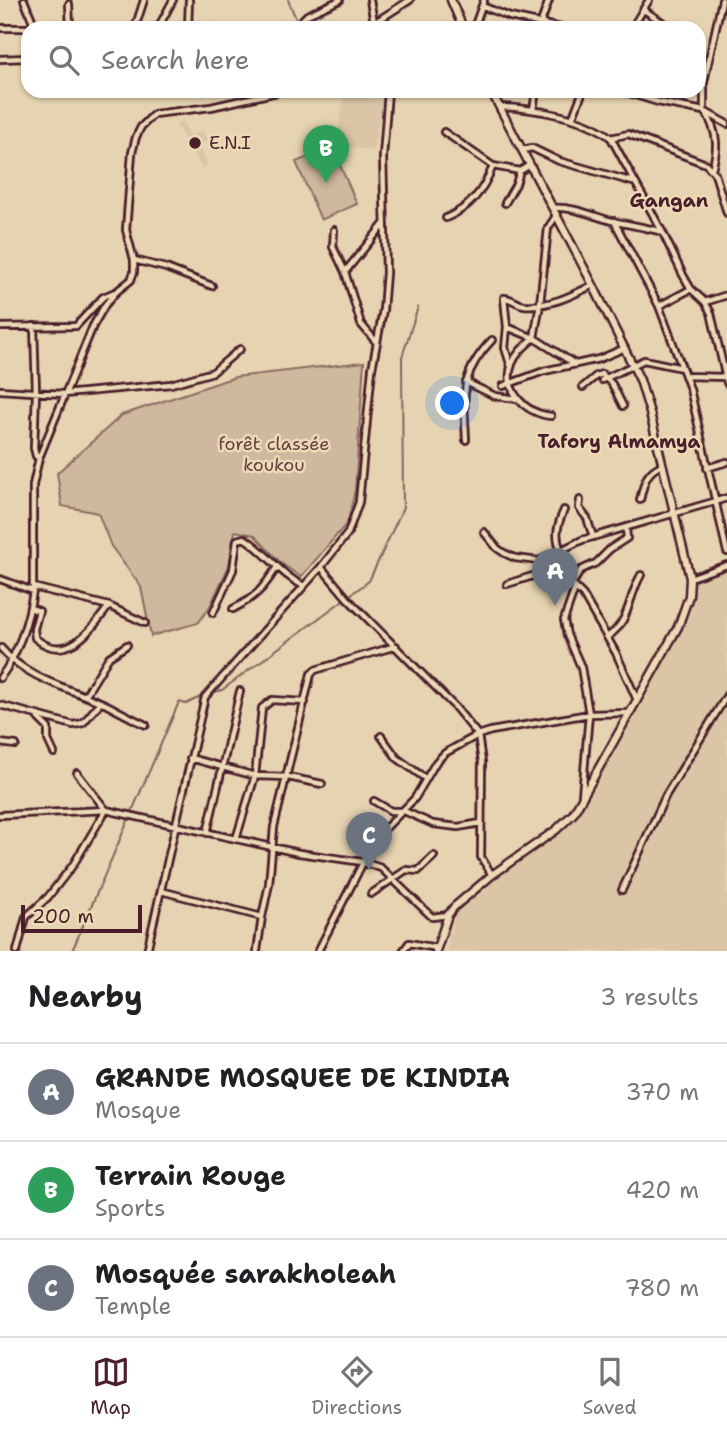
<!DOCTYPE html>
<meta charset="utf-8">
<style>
body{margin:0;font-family:"Shantell Sans",sans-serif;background:#f2f2f2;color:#202124}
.scale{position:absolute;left:21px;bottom:18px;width:121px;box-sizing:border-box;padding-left:7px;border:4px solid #4a1f2b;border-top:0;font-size:19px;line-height:24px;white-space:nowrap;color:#4a1f2b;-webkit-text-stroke:5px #ecdab7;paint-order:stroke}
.you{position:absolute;left:453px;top:404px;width:24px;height:24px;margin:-18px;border:5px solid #fff;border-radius:50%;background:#1a73e8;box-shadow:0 0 0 10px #1a73e833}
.badge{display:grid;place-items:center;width:46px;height:46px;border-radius:50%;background:#4a1f2b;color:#fff;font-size:23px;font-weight:700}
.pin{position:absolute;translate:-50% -58px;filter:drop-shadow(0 2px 4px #0008)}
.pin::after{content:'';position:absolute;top:37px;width:24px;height:21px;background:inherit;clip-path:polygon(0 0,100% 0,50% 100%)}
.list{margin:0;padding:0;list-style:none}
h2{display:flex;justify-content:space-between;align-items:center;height:91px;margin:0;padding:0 28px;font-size:30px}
h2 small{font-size:23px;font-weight:400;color:#757577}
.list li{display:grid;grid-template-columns:46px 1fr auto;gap:21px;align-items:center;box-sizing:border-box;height:98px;padding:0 28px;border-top:2px solid #e0e0e0}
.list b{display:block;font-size:26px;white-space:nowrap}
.list p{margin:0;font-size:23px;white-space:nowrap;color:#757577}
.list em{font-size:23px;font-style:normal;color:#757577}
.icon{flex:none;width:38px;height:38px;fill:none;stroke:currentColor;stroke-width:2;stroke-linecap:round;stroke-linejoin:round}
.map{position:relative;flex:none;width:727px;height:951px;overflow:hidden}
.search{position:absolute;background:#fff;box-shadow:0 2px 5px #0004;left:21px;right:21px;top:21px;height:77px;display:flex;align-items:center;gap:18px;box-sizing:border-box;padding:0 24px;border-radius:21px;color:#757577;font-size:26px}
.sheet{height:385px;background:#fff}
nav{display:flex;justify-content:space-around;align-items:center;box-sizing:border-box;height:98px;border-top:2px solid #e0e0e0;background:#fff;font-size:19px;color:#757577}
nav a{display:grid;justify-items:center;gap:4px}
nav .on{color:#4a1f2b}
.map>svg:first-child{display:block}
.built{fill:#dac5a6}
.green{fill:#ceb89e;stroke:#8c6c64;stroke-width:2}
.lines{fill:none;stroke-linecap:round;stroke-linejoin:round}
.stream{stroke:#85635e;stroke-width:2}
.minor-casing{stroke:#4a1f2b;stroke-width:10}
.major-casing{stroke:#4a1f2b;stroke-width:11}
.minor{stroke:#ecdab7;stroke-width:4.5}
.major{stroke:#ecdab7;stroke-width:6}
.poi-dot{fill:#4a1f2b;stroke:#ecdab7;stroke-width:2.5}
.labels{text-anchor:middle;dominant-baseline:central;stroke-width:5;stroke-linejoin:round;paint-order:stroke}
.poi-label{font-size:18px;fill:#4a1f2b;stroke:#ecdab7;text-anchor:start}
.park-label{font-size:18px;fill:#643e42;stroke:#ecdab7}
.neighbourhood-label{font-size:19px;font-weight:bold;fill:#4a1f2b;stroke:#ecdab7}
</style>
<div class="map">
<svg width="727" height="951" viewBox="0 0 727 951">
<rect width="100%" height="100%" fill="#e6d3b1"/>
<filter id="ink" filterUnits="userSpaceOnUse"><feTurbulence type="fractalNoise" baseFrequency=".0143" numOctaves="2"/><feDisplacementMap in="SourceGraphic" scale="14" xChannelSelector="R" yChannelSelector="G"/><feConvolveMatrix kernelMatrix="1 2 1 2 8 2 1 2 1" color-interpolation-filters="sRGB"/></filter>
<g filter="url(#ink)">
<path class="built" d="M345,94L383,101L373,151L335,144Z
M182,121L191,136L202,130L208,140L198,146L208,164L202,168L176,125Z
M727,570V951H446L456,911L578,816L674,646L691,610L695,580Z"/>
<path class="green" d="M332,147L357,204L321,220L296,162Z
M364,362L355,490L348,522L301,577L281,563L254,535L235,531L229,566L209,608L198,623L151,636L141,587L111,546L98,513L62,506L57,473L122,415L235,377Z"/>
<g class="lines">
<path class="stream" d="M288,0L300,28
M211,693L222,690L369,581L403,508L402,357L418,307
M72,951L179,702L186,704L206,694"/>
<defs>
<path id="minor" d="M24,0L35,27
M370,0L375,28
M69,4L70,28
M482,6L510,17L561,28
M644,10L671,28
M302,20L307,15L340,0
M374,23L410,0
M0,28H45
M135,28L144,0
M158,28L173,0
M188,28L189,0
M474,28L484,0
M539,28L549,0
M632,28L649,0
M0,59L26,58
M460,91L492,93
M622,91L658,102L704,111L727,124
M500,107C531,108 587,117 611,138L663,233L683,275L691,289L705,302L711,313L727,383
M533,110L536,91
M704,111V82L722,0
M706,112C717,133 719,146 712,169
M572,119L583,91
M444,132L493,166L520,171L530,165
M611,138L628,134L706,164L715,174L727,213
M522,150L532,148L559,161L633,182
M505,203L516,184L520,171
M552,208C574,206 592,216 612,221C629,225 646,227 662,232
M556,216L548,228L540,304L534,338L575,364
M446,218C471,207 483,191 493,166
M614,221L659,306L690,389L727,552
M334,230L333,247L345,272L361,324L377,343
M134,260L166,268L212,286
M345,272L384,224
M705,302L727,295
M659,306L691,289
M34,326L36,392L34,448L36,456L39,458
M0,327L76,326L103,297L115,292
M507,327L534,338C525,346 516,353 512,364C502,390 526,414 551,416
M511,367L505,348L507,327L504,298C512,298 516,304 524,305C550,307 571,296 593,285
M685,376L726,377
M602,380L644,360L682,368
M466,382L495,396L517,399
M503,386L544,371L599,359L625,348
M583,387L596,376L602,374L612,384L623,406
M0,390L64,394L171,384L213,372L240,349
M466,440C464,396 459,374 492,340
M707,468L727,462
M580,500L579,508L587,518L593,537
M640,500C644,484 645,472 662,465
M484,532L497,548L504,553L515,558L539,561L582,540L727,498
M561,550C554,536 558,523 564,510
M539,561L572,584L583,595L616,653L637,700
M321,567L347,598L455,707L478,735L482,762L481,857L492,875
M690,578L727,565
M0,579L33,591
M507,584L539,574L546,566
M572,584L581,570L596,563L610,549L627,538L626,529
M33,587L109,606L145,623
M575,588L564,620L567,635L581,667L589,714L582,796
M30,608L39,611L34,629L35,638C67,665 91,630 109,606
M233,609C256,597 263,589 277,567
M213,613L233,570L237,540L244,538C266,551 280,575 304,586
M607,637C630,623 628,597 641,575
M1,648C26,679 72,689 107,705C120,712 133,719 146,725
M0,678C18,655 29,619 33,591V485L39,458L93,326L105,305L116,292L131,280L134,272V260L126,230L132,153L136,137L141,127L154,114L211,107L282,91
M85,696L109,657L127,645
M0,705L73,725L83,723L100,703
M38,718L48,728V740L54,753
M381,736L397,758L426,779
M0,743L16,745
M190,758L255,776L288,777L322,784
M374,801L391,811H404L433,824L458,827L481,823
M0,815L106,810L299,853L363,862L381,868L432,917L448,915
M207,833L240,691
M236,839L255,776L262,708L272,700L305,702
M622,890L666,795L727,695
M161,891L262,917L257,951
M371,894L406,870L418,871L434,856
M262,917L269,884L274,827L311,674L315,670L396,646
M17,951L26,917L48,897L73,865L106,810L77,773
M147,951L205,697L321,567L348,533L359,502L372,369L383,310L386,273L383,157L388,91
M318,951L375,839L415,798L436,762L445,753L478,735L491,731L589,714L630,713
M403,951L409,943L437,948"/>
<path id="major" d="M451,0L463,28
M436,951L448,915L454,907L492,875L556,830L573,814L678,627L689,596L690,578L650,413L640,380L593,285L491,91"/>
</defs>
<use href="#minor" class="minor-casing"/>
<use href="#major" class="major-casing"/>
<use href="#minor" class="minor"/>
<use href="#major" class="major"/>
</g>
</g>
<circle class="poi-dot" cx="195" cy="143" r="7"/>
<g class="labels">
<g class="poi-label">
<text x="209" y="143">E.N.I</text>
</g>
<g class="park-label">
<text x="274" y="444">forêt classée<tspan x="274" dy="21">koukou</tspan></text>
</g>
<g class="neighbourhood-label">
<text x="669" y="200">Gangan</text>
<text x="619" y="441">Tafory Almamya</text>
</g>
</g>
</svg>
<div class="scale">200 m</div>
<div class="you"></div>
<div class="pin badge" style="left:555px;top:606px;background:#6b7280">A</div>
<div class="pin badge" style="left:326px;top:183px;background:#2e9e5b">B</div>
<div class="pin badge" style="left:369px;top:870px;background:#6b7280">C</div>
<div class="search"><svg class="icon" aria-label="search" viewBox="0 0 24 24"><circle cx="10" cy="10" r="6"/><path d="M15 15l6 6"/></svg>Search here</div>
</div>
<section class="sheet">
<h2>Nearby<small>3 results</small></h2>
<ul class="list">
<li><span class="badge" style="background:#6b7280">A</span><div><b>GRANDE MOSQUEE DE KINDIA</b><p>Mosque</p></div><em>370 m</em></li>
<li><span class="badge" style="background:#2e9e5b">B</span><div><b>Terrain Rouge</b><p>Sports</p></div><em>420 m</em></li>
<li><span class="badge" style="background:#6b7280">C</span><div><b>Mosquée sarakholeah</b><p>Temple</p></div><em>780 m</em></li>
</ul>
</section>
<nav>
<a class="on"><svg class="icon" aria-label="map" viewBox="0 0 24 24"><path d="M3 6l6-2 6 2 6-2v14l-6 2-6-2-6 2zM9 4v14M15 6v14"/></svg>Map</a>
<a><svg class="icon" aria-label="directions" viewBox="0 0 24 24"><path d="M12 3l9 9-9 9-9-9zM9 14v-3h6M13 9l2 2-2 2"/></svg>Directions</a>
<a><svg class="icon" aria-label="saved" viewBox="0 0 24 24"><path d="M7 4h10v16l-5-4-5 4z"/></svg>Saved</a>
</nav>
